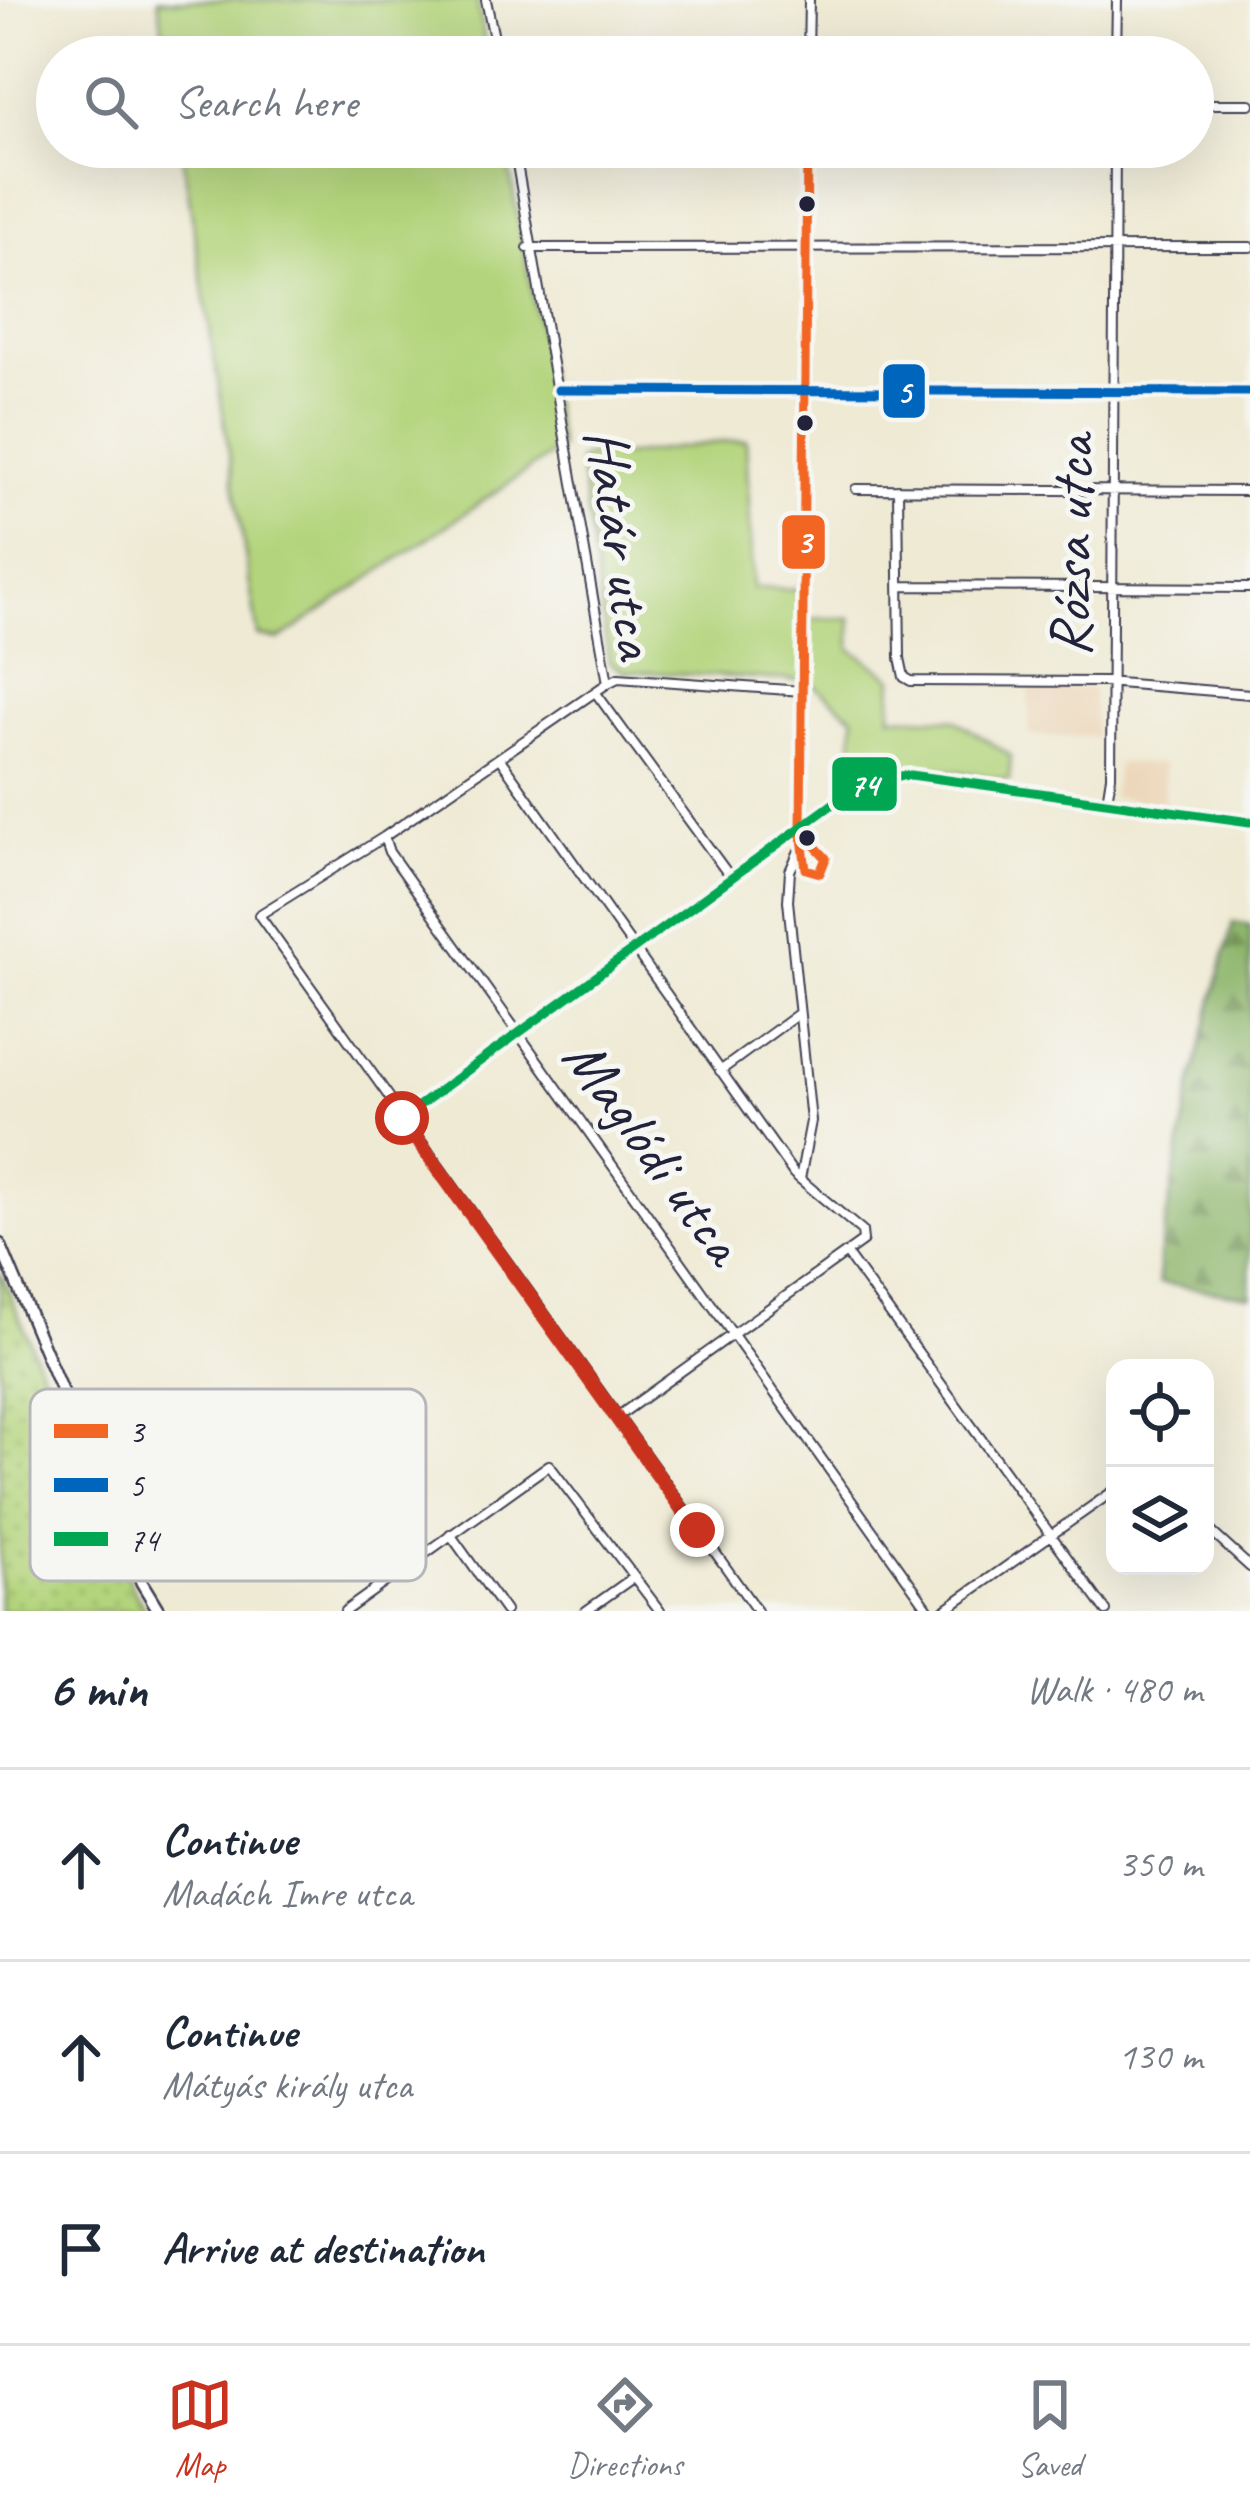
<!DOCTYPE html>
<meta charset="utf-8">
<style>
body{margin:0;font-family:Caveat,sans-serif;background:#f6f6f7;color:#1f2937}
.controls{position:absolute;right:36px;bottom:36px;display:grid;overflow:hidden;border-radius:24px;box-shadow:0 12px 48px #0002}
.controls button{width:108px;height:108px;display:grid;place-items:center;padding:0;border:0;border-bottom:3px solid #e0e1e3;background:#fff;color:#1f2937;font:60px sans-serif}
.stop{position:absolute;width:36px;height:36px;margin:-27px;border:9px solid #c8321e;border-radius:50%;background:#fff}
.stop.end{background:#c8321e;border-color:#fff;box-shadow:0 3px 12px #0008}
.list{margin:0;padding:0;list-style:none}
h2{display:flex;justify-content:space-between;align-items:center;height:156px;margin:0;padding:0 48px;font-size:51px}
h2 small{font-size:39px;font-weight:400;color:#747a83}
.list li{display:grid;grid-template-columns:78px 1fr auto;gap:36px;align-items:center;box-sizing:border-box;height:192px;padding:0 48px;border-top:3px solid #e0e1e3}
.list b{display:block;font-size:45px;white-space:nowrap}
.list p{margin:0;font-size:39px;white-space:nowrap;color:#747a83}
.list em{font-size:39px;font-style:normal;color:#747a83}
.icon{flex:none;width:66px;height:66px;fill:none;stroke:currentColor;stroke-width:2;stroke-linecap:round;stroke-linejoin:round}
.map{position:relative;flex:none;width:1250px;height:1611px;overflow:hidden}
.search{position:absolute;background:#fff;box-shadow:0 12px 48px #0002;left:36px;right:36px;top:36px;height:132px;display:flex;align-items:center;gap:30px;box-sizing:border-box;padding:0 42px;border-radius:66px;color:#747a83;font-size:45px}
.sheet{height:732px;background:#fff}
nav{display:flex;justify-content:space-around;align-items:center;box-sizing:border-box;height:168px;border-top:3px solid #e0e1e3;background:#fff;font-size:33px;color:#747a83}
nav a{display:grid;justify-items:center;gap:6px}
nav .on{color:#c8321e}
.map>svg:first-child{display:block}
.built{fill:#ecd7ba}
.green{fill:#b3d47c;stroke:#6a7b5c;stroke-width:3}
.forest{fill:url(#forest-firs);stroke:#586c54;stroke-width:3}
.garden{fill:url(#garden-dots);stroke:#6a7b5c;stroke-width:3}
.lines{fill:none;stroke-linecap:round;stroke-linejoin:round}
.minor-casing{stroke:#414052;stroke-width:12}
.primary-casing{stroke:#414052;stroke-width:15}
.minor{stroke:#fff;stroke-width:8}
.primary{stroke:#fff;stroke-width:10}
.bus-1-casing{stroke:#f6f6f2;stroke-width:18}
.bus-2-casing{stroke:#f6f6f2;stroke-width:18}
.bus-3-casing{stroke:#f6f6f2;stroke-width:18}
.bus-1{stroke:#f26522;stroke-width:9}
.bus-2{stroke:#0065bd;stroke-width:9}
.bus-3{stroke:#00a651;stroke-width:9}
.route{stroke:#c8321e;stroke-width:15}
.bus-dot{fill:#22223b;stroke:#f6f6f2;stroke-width:4.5}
.labels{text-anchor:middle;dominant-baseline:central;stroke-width:10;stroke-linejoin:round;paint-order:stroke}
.street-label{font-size:60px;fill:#22223b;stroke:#f6f6f2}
.key{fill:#f6f6f2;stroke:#b6b6bb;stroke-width:3}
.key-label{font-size:33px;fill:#22223b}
.line-badge{stroke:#f6f6f2;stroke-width:4.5}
.badge-label{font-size:33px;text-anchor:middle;font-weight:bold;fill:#fff}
</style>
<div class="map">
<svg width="1250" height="1611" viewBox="0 0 1250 1611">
<defs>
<pattern id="forest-firs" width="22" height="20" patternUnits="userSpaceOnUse" patternTransform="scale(3)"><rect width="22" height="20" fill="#8eb66c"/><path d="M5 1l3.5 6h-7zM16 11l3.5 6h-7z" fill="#74945a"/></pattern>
<pattern id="garden-dots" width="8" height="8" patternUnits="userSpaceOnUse" patternTransform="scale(3)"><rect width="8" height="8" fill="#b3d47c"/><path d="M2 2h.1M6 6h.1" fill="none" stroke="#9ab66c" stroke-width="1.8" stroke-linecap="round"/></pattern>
</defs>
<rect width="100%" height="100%" fill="#f6f6f2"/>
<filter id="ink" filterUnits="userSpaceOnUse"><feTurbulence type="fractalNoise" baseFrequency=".00833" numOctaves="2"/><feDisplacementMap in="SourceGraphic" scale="24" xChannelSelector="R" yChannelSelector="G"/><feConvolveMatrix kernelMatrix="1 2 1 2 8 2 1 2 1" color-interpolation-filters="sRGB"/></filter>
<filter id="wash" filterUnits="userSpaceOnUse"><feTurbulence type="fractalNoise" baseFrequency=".004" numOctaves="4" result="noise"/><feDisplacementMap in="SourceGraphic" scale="48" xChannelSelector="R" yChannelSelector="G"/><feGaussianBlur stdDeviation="2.7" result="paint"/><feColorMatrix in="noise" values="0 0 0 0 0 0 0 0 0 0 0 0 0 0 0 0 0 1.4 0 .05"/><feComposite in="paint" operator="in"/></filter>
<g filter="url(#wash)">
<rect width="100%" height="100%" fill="#efead4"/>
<path class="built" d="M1092,688L1096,737L1029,736V689Z
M1118,763L1164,764V804L1112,797Z"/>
<path class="green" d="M158,0H477L488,57H167Z
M181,147H505L560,448L279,640L258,636Z
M746,440L753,588L799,589L800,619L851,618V649L893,678L891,716L954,719L1011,756L1009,780C952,771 905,757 851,786L854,717L809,681L624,671L609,662L579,460C600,447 616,458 637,454C673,448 709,443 746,440Z"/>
<path class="forest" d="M1233,922L1250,925V1296L1159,1283V1256L1193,1077Z"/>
<path class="garden" d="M0,1271L133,1589L146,1611H0Z"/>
</g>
<g filter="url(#ink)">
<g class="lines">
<defs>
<path id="minor" d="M486,0L498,57
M808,57L809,0
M1116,57L1117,0
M1193,104H1250
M514,147L608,683
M528,248L1250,247
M558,390L1250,392
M856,489L1250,491
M898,489L900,658L904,677L911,681L1106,682L1250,694
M902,586L1250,588
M608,683L384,837L259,915L757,1611
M608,683L618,678L803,691
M596,693L731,878
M500,759L794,1174L862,1231L863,1241L617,1417
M1107,801L1111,776L1115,147
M801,831L826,858L820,873L806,869L801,831L807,147
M384,837L389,852L930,1611
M720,1071L798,1014
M402,1118L848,793L876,778L911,775L1250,822
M800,1179L811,1121L788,901L790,871L802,844
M846,1253L1106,1611
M1205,1526L1250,1567
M450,1534L505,1611
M345,1611L549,1465L660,1611
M586,1611L634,1577
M943,1611L1115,1490"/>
<path id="primary" d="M0,1244L142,1583L159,1611"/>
</defs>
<use href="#minor" class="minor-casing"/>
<use href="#primary" class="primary-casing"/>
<use href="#minor" class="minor"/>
<use href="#primary" class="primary"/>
<defs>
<path id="bus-1" d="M801,831L826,858L820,873L806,869L801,831L807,147"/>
<path id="bus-2" d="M558,390L1250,392"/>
<path id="bus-3" d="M402,1118L848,793L876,778L911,775L1250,822"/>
</defs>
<use href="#bus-1" class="bus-1-casing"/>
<use href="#bus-2" class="bus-2-casing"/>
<use href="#bus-3" class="bus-3-casing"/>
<use href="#bus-1" class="bus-1"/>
<use href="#bus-2" class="bus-2"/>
<use href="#bus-3" class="bus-3"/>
</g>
</g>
<g class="lines" filter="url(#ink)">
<path class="route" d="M402,1118L697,1530"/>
</g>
<g class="bus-dot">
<circle cx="807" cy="204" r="10"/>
<circle cx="805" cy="423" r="10"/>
<circle cx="807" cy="838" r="10"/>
</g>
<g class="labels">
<g class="street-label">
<text transform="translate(622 543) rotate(82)">Határ utca</text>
<text transform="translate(1071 546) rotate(-89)">Rózsa utca</text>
<text transform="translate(654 1150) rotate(54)">Maglódi utca</text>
</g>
</g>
<rect x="30" y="1389" width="396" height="192" rx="18" class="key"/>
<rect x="54" y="1424" width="54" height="14" fill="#f26522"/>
<rect x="54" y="1478" width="54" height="14" fill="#0065bd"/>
<rect x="54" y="1532" width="54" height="14" fill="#00a651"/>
<g class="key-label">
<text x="129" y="1443">3</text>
<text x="129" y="1497">5</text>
<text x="129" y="1551">74</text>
</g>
<g class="line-badge">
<rect x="881" y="362" width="46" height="58" rx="12" fill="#0065bd"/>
<rect x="780" y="513" width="47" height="58" rx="12" fill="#f26522"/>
<rect x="830" y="755" width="69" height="58" rx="12" fill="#00a651"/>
</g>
<g class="badge-label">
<text x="904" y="403">5</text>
<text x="804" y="553">3</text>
<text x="864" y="796">74</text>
</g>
</svg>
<div class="controls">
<button><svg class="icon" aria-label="locate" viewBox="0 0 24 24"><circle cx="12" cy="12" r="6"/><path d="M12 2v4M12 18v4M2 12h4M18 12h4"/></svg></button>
<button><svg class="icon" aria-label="layers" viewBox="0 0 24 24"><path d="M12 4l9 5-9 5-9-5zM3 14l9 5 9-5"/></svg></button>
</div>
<div class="stop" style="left:402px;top:1118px"></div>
<div class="stop end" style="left:697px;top:1530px"></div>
<div class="search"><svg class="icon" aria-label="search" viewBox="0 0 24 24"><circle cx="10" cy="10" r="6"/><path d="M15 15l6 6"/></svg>Search here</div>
</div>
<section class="sheet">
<h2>6 min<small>Walk · 480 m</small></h2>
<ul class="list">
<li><svg class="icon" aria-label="ahead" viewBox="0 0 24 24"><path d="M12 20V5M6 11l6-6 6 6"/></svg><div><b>Continue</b><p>Madách Imre utca</p></div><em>350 m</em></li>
<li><svg class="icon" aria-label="ahead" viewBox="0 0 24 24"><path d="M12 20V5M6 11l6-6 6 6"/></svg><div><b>Continue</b><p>Mátyás király utca</p></div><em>130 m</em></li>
<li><svg class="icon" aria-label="arrive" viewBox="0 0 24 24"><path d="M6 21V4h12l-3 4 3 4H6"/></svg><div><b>Arrive at destination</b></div></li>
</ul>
</section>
<nav>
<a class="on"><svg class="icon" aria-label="map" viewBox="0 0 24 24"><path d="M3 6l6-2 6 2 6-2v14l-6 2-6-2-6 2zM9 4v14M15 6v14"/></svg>Map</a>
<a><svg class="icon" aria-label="directions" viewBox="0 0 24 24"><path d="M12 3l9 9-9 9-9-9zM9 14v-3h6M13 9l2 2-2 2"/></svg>Directions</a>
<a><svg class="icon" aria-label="saved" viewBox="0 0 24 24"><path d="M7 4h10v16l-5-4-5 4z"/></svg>Saved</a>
</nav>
